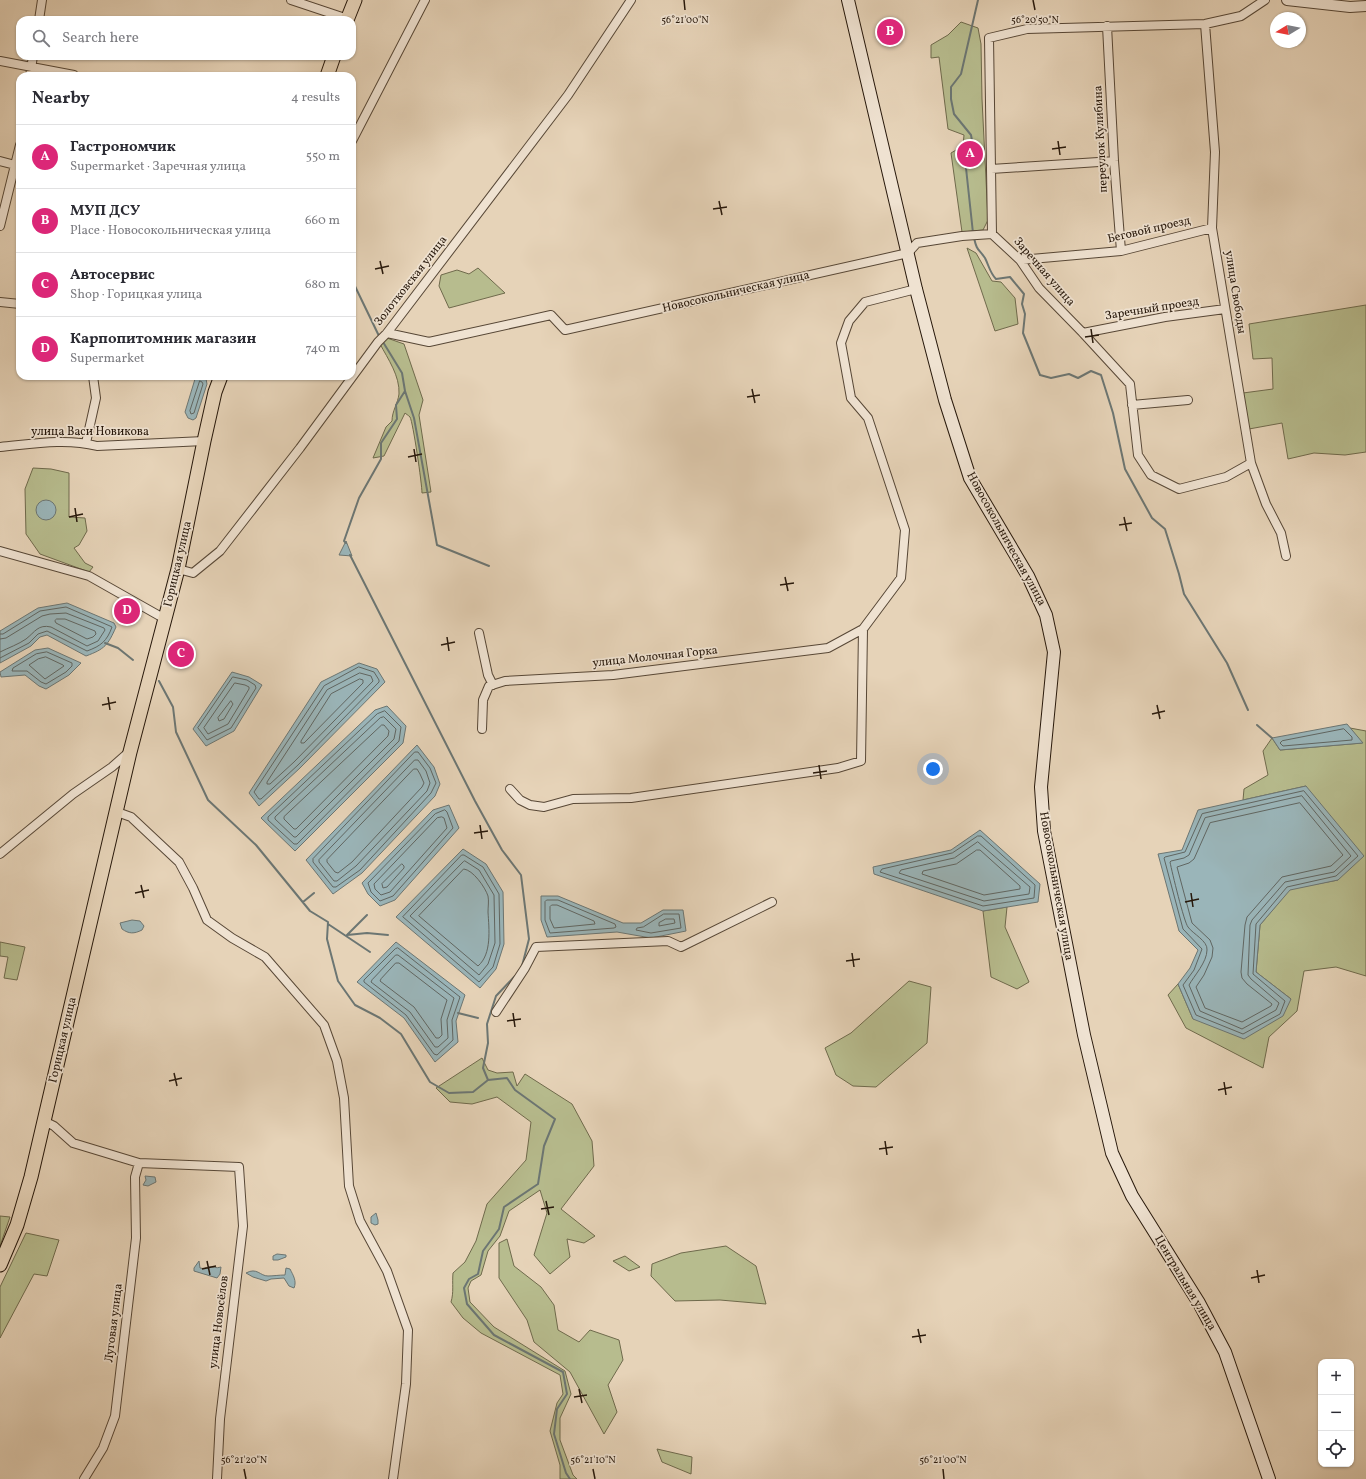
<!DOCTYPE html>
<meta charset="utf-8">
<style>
body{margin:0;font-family:Vollkorn,serif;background:#f7f7f7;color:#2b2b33}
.controls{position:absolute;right:12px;bottom:12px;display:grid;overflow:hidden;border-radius:8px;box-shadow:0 1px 3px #0004}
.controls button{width:36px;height:36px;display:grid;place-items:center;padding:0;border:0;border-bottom:1px solid #e1e1e2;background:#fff;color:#2b2b33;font:20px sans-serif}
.compass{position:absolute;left:1270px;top:12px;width:36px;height:36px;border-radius:50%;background:#fff;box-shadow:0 1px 3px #0004;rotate:260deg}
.you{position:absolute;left:933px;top:769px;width:14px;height:14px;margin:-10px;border:3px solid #fff;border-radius:50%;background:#1a73e8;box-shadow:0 0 0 6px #1a73e833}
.badge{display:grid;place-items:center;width:26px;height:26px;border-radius:50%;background:#db2777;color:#fff;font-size:13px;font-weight:700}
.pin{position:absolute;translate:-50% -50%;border:2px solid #fff;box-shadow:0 1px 4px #0006}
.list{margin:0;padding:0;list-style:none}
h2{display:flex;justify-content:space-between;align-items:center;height:52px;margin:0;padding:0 16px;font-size:17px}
h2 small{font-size:13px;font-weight:400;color:#7c7c81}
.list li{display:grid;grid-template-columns:26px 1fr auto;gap:12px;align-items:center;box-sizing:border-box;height:64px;padding:0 16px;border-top:1px solid #e1e1e2}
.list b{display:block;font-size:15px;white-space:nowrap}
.list p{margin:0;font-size:13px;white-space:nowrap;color:#7c7c81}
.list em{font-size:13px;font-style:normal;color:#7c7c81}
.icon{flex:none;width:22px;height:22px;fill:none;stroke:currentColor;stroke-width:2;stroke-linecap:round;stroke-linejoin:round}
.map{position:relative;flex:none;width:1366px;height:1479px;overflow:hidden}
.search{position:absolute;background:#fff;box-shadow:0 1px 3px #0004;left:16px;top:16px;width:340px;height:44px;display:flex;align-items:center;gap:10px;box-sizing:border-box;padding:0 14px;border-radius:12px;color:#7c7c81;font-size:15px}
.panel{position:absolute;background:#fff;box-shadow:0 1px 3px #0004;left:16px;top:72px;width:340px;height:308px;border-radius:12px}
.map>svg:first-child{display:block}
.green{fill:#b7bc8e;stroke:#6f6a4c}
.water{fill:#9ab5b9;stroke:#6c7673}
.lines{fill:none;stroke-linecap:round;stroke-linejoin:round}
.shore{stroke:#606662;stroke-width:1}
.stream{stroke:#6c7673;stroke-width:2}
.minor-casing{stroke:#574736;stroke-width:10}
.tertiary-casing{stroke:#574736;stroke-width:12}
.secondary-casing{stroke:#27180b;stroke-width:14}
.primary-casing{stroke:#27180b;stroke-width:15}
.minor{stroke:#efe2d1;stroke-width:8}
.tertiary{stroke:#efe2d1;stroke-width:10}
.secondary{stroke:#efe2d1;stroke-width:12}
.primary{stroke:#e6d3b8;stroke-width:13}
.ticks{fill:none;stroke:#27180b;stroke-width:1.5}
.labels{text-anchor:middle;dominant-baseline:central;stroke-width:3.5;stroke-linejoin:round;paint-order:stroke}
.street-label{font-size:12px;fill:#27180b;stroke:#efe2d1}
.ticks-label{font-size:10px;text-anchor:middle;fill:#27180b;stroke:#efe2d1;stroke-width:3.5;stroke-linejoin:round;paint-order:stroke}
</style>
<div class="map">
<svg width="1366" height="1479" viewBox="0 0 1366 1479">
<rect width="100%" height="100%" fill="#e6d3b8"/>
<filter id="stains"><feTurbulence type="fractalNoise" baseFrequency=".005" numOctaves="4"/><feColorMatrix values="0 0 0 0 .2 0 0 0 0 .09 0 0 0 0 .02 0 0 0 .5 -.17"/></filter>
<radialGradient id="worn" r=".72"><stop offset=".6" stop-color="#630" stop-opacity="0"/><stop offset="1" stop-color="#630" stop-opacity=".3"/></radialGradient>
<path class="green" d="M961,22L978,28L981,44L982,99L988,220L983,230L962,232L951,153L963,146L964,135L948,129L939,57L931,58V45L948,35Z
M967,248L976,253L992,281L1001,282L1015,298L1018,324L995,331Z
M478,268L505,293L449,308L439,286L441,275L457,270L469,274Z
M1366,305V452L1345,455L1314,453L1288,459L1282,423L1249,429L1243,393L1273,389L1272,358L1253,359L1249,324Z
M387,338L404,344L423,400L419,415L431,492L422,493C422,484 413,422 410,417C408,415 406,414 405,413L384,456L373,458L386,427L392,421C392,411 398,403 399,394C400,376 388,359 380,344Z
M33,468L51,469L69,473V517L85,518L87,531L79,545L74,548L85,563L93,567L89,572L40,554L26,534L25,489Z
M1350,728L1366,731V976L1336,967L1304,971L1297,1011L1269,1037L1263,1068L1186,1028L1168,995L1178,984L1193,1019L1291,999L1256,972L1260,925L1290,889L1338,880L1306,786L1243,800L1244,789L1268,775L1263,751L1272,738L1280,750L1362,743Z
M1007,907L1005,927L1029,982L1017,989L991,977L983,911Z
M0,942L25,947L17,980L4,978L8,957L0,956Z
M909,981L931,987L927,1043L876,1087L853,1086L836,1075L825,1048L851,1033Z
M482,1058L488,1070L497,1073L513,1072L517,1086L525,1074L572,1104L592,1141L594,1166L561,1209L595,1236L584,1243L567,1239L570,1257L550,1274L534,1255L547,1213L540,1190L509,1211L500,1236L488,1251L481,1275L471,1281L468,1288L470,1302L494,1327L565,1371L571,1394L560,1418V1440L573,1475L577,1479H560V1465L550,1431L557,1403L563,1394L560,1375L481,1333L463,1318L451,1302C454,1292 452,1284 453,1273L465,1262L476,1241L487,1204L526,1160L531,1122L497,1097L472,1104L450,1102L436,1088Z
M0,1216L10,1217L0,1246Z
M26,1233L59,1240L47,1276L34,1274L0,1338V1287Z
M507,1239L514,1266L541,1287L554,1305L558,1330L579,1342L590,1330L619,1340L623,1360L608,1385L617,1412L604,1434L570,1372L534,1342L527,1320L499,1278V1243Z
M726,1246L756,1266L766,1304L720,1300L675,1301L651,1276L652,1264L681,1253Z
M625,1256L640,1267L629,1271L613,1261Z
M657,1449L692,1457L691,1474L662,1462Z"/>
<path class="water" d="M200,376L206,379L207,384L196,418L193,420L188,418L185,412L195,379Z
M36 510a10 10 0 1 1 20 0a10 10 0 1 1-20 0Z
M346,541L352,556L339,555Z
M67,603L114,623L116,627C108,645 105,649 86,656L47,635L40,637L31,646L0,663V631L38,608Z
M48,648L81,663L69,675L46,689L39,686L25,675L1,677L0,672L35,650Z
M359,663L377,669L385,682L300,768L259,806L249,793L321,682Z
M232,672L249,677L262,685L234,731L206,746L193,729Z
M387,706L406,726L403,743L295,851L261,818L375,710Z
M1347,724L1363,743L1280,750L1272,738Z
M417,745L434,767L440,784L435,796L362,873L333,894L306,860Z
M1306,786L1364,856L1338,880L1290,890L1260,925L1256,972L1291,999L1283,1016L1244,1039L1193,1019L1178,984L1190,968L1198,950L1179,931L1158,854L1182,850L1198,810Z
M449,805L459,828L395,900L380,906L368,894L362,883L433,810Z
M980,830L1040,884L1038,902L983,911L874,874L873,867L951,850Z
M463,849L486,864L503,892L504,944L496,969L480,988L396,917Z
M541,896H558L623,923H641L663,910H683L686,931L651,938L617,932L547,937L541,920Z
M132,920L140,921L144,926L142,930C134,934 129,934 122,929L120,923Z
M396,942L465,995L456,1021L458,1042L435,1062L404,1018L357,982Z
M145,1176L155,1177L156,1182L148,1186L143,1185L146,1180Z
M376,1213L378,1220V1224L375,1225L371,1223V1217Z
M277,1254L286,1255V1257L278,1260H273V1256Z
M199,1261L200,1268C204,1269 205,1268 209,1267C212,1266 216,1269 221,1267L220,1274L217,1278L194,1271V1268Z
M286,1268L290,1269C293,1275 297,1281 294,1288L289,1286L284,1278L271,1279L266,1281L253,1277L246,1273C257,1267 260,1276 268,1276C273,1276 279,1275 285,1275Z"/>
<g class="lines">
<path class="shore" d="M200,381L202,382L203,384L194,413L191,414L190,411Z
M57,619H65L95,631L96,634L93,637L87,639L56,623L55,621Z
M0,634H3L40,611L66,607L110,626L112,627C107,641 101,646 87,651L47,631L38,634L29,643L0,658
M0,639L6,638L42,616L50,614L66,613L104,628L105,630L98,641L87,646L51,627C38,624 35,632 26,639C19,644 8,648 0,652
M47,652L72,663V666L66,672L46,684L41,682L27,671H12L13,668L36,654Z
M46,657L63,665L64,666L45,679L29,665L38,659Z
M359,667L374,672L379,680V682L298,765L261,799H259L254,792L324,686Z
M360,673L371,676L373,681L294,762L270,784H267V782L327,690Z
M233,677L247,680L255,685L256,688L231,728L207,740L198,728Z
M360,679L363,680V683L304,743H301V741L331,694Z
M235,683L245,685L249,687V689L228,724L208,734L204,728Z
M231,701L233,704L224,719L219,721L218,718Z
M385,711L401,727L399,741L297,844H294L268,820V817L377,714Z
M384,717L396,729L394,739L296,837H294L275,819V817L380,718Z
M382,725H384L389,731L388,736L296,829H294L284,819V817Z
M1344,729L1352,737V740L1283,746L1280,743L1282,741Z
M415,752H418L430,768L436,783L431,793L360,870L336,887H333L313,862V859Z
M415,760H418L426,771L430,783L427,791L356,866L337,881H334L319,862V860Z
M414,769H417L420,774L424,783L422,787L352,862L338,873L335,872L327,862V860Z
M1304,791L1358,856L1336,876L1287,887L1256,924L1253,974L1285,1001L1280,1014L1243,1034L1196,1015L1183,985L1194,970L1202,949L1183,929L1164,858L1165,857L1185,852L1202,814Z
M1302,796L1351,856L1334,872L1285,882L1252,920L1250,925L1248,975L1251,979L1279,1003L1276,1010L1242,1029L1200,1011L1189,985C1194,976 1207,962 1207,950C1208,941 1193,934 1188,927C1184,922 1172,872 1170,862L1171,861L1184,858L1189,855L1205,818Z
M1300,803L1343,855L1331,866L1282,877L1247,917L1245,925L1241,972L1242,978L1247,984L1272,1004L1271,1006L1242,1022L1205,1008L1196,987L1204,975L1212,957L1213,948L1210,940L1192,923L1177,867L1189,863L1194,859L1210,823Z
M445,810L447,812L453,828L393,896L380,901L371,892L368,883L435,814Z
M442,817L444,818L447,828L390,892L381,895L375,889L374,884L437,818Z
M978,836H981L1035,885L1034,898L983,906L880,872L882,869L952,853Z
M978,842L1030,887L1029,894L984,901L899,873L901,870L954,858Z
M977,850H980L1020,886V889L984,895L922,874L923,871L956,864Z
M462,855H464L483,867L499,894L500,944L493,967L479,982L403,917Z
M465,861L479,870L494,895L495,943L488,964L479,975L410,916L463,862Z
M402,864L404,866V868L387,887L383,888L382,884Z
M464,869C473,870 485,887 488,896C489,901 488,907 488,912C489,929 492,954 478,966L419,916Z
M547,900H558L615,924L616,927L614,928L550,933L545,920V902Z
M552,905H557L594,921L595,924L554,928L550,919V907Z
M664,914H679L681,928L651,933L636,930L637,928L643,927Z
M666,919H674L675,923L659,926V923Z
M398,948L460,997L452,1020L453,1040L437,1055L434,1054L406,1015L364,982V980L395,949Z
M396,955H398L454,998L447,1020L448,1038L438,1047H435L410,1012L371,982L372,980Z
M396,963H399L447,1000L441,1019L442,1035L439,1038H436L414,1007L380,981L381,979Z"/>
<path class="stream" d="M973,233L966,168L973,146L971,135L954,114L951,99V87L961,74L978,0
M974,238C977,251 978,248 985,258C989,266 990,273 996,279L1010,277L1024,294L1022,304L1025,314L1023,333L1040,375L1051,378L1069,374L1078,378L1091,371L1101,375L1113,413L1125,469L1152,518L1165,529L1179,574L1184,594L1227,663L1248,710
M352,280L379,336
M405,391L414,418L437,545L489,566
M346,543L344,541L359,498L381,459V443L397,419L396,405L405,391L402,373L383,342
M350,555L475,801L502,850L521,875L529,939L522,966
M105,643L118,648L133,660
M159,681L173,707L176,732L208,800L256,845L310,911L328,922L327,939L338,981L355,1005L380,1018L401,1034L430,1082L449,1093L473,1092L488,1080L507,1078L515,1090L555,1119L544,1146L538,1184L504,1207L499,1229L483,1251L478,1274L469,1279L464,1288L467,1304L494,1335L563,1372L567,1394L557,1409L554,1434L566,1473L570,1479
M1257,725L1272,738
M303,902L314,893
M328,924L370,952
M347,935L367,933L388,935
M347,935L367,915
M458,1013L478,1018
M488,1080L483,1068L488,1043L487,1024L496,996L515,976"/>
<defs>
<path id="minor" d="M291,0L348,19
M39,20L42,0
M1205,24L1215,152L1212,228L1251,463L1266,504L1281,533L1286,556
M1107,26L1114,161L1121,251
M0,61L74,75
M30,76L33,56
M352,141L425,0
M0,161L15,165
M991,169L1114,161
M0,226L20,145
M1020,260L1121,251L1212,228
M0,302L20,304
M387,333L429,342L551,315L565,330L908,253L917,243L962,236L992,234
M1083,333L1165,317L1225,309
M1132,405L1188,400
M86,443L96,398L93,376
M0,447C32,444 66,438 97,446L204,441
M1251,463L1226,477L1179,489L1151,475L1138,455L1130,384L1083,333L1039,288L1020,260L992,234L989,38L1027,29L1205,24L1241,16L1265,0
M0,551L89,576L165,619
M178,569L193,573L220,551L300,448L378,342L387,333L568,95L631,0
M479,633L488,675L493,685
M482,729L483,700L489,686L505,681L613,675L828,648L863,629
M510,789L520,800L530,805L544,807L573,799L631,798L838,768L861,761L863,629L901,578L905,530L868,418L851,398L841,343L849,321L865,302L916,289
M117,812L131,817L179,862L193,888L207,920L232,938L265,957L324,1025L337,1061L344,1098L349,1186L360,1221L387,1271L408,1330L406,1384L393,1479
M0,854L73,794L112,767L129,752
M496,1012L525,968L536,947L668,941L681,947L772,902
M44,1121L54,1126L73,1143L139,1163L239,1167L243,1226L220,1419L217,1479
M84,1479L103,1448L115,1416L136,1238L135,1177L139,1163"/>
<path id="tertiary" d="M1287,0L1350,7L1366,6"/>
<path id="secondary" d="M848,0L916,289L945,400L970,478L1028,576L1046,615L1054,652L1041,787L1044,831L1084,1035L1112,1153L1132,1196L1199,1303L1225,1352L1269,1479"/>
<path id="primary" d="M347,20L355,0
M327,76L334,56
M0,1265L17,1225L31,1177L130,752L178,569L204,441L215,392L221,376"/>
</defs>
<use href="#minor" class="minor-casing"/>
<use href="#tertiary" class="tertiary-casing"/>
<use href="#secondary" class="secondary-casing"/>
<use href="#primary" class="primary-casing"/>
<use href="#minor" class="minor"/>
<use href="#tertiary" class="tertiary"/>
<use href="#secondary" class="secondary"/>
<use href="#primary" class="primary"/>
</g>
<path class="ticks" d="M684,0L685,10M1033,0L1035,10M1058,141L1060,155M1052,149L1066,147M719,201L722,215M713,209L727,207M380,261L383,274M375,269L389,266M1091,329L1093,343M1085,337L1099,335M752,389L755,403M747,397L760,395M414,449L416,462M408,457L422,454M75,508L77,522M69,517L83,514M1124,517L1127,531M1119,525L1132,523M785,577L788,591M780,585L794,583M447,637L449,651M441,645L455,642M108,697L110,710M102,705L116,702M1157,705L1160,719M1152,714L1165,711M819,765L821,779M813,773L827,771M480,825L482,839M474,833L488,831M141,885L144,898M135,893L149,890M1191,893L1193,907M1185,902L1199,899M852,953L854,967M846,961L860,959M513,1013L515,1027M507,1021L521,1019M174,1073L177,1086M169,1081L182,1078M1224,1082L1226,1095M1218,1090L1232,1087M885,1141L887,1155M879,1149L893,1147M546,1201L549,1215M541,1209L554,1207M207,1261L210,1275M202,1269L216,1266M1257,1270L1259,1283M1251,1278L1265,1275M918,1329L921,1343M912,1337L926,1335M579,1389L582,1403M574,1397L587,1395M244,1469L246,1479M593,1469L595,1479M943,1469L944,1479"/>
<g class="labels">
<g class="street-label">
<text transform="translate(1101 139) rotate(-93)">переулок Кулибина</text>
<text transform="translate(1149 230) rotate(-13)">Беговой проезд</text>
<text transform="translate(1044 272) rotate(49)">Заречная улица</text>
<text transform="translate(411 281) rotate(-52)">Золотковская улица</text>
<text transform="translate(736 292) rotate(-13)">Новосокольническая улица</text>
<text transform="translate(1235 292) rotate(81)">улица Свободы</text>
<text transform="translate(1152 309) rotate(-9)">Заречный проезд</text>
<text x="90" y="432">улица Васи Новикова</text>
<text transform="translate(1006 539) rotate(61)">Новосокольническая улица</text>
<text transform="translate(178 564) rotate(-77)">Горицкая улица</text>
<text transform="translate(655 657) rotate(-6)">улица Молочная Горка</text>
<text transform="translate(1056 886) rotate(80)">Новосокольническая улица</text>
<text transform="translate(63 1040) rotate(-77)">Горицкая улица</text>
<text transform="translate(1185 1283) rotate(59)">Центральная улица</text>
<text transform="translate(219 1322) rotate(-83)">улица Новосёлов</text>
<text transform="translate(114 1323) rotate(-83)">Луговая улица</text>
</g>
</g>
<g class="ticks-label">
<text x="685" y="23">56°21'00"N</text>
<text x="1035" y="23">56°20'50"N</text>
<text x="244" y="1463">56°21'20"N</text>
<text x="593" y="1463">56°21'10"N</text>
<text x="943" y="1463">56°21'00"N</text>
</g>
<rect width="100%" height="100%" filter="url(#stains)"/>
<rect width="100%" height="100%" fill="url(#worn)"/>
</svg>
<div class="controls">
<button>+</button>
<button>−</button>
<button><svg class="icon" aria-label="locate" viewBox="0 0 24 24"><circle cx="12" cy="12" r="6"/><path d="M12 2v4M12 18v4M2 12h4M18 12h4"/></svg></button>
</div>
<svg class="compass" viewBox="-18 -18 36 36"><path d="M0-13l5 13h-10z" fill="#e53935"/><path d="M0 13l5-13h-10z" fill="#7c7c81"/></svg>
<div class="you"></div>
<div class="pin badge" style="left:970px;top:154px">A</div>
<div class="pin badge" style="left:890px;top:32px">B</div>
<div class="pin badge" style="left:181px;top:654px">C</div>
<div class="pin badge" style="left:127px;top:611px">D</div>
<div class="search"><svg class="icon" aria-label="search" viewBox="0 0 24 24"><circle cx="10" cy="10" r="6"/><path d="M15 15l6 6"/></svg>Search here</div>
<section class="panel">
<h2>Nearby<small>4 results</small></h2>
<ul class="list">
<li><span class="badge">A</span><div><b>Гастрономчик</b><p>Supermarket · Заречная улица</p></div><em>550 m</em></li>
<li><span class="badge">B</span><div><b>МУП ДСУ</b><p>Place · Новосокольническая улица</p></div><em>660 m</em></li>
<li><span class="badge">C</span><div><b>Автосервис</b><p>Shop · Горицкая улица</p></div><em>680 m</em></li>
<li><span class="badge">D</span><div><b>Карпопитомник магазин</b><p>Supermarket</p></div><em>740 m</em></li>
</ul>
</section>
</div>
